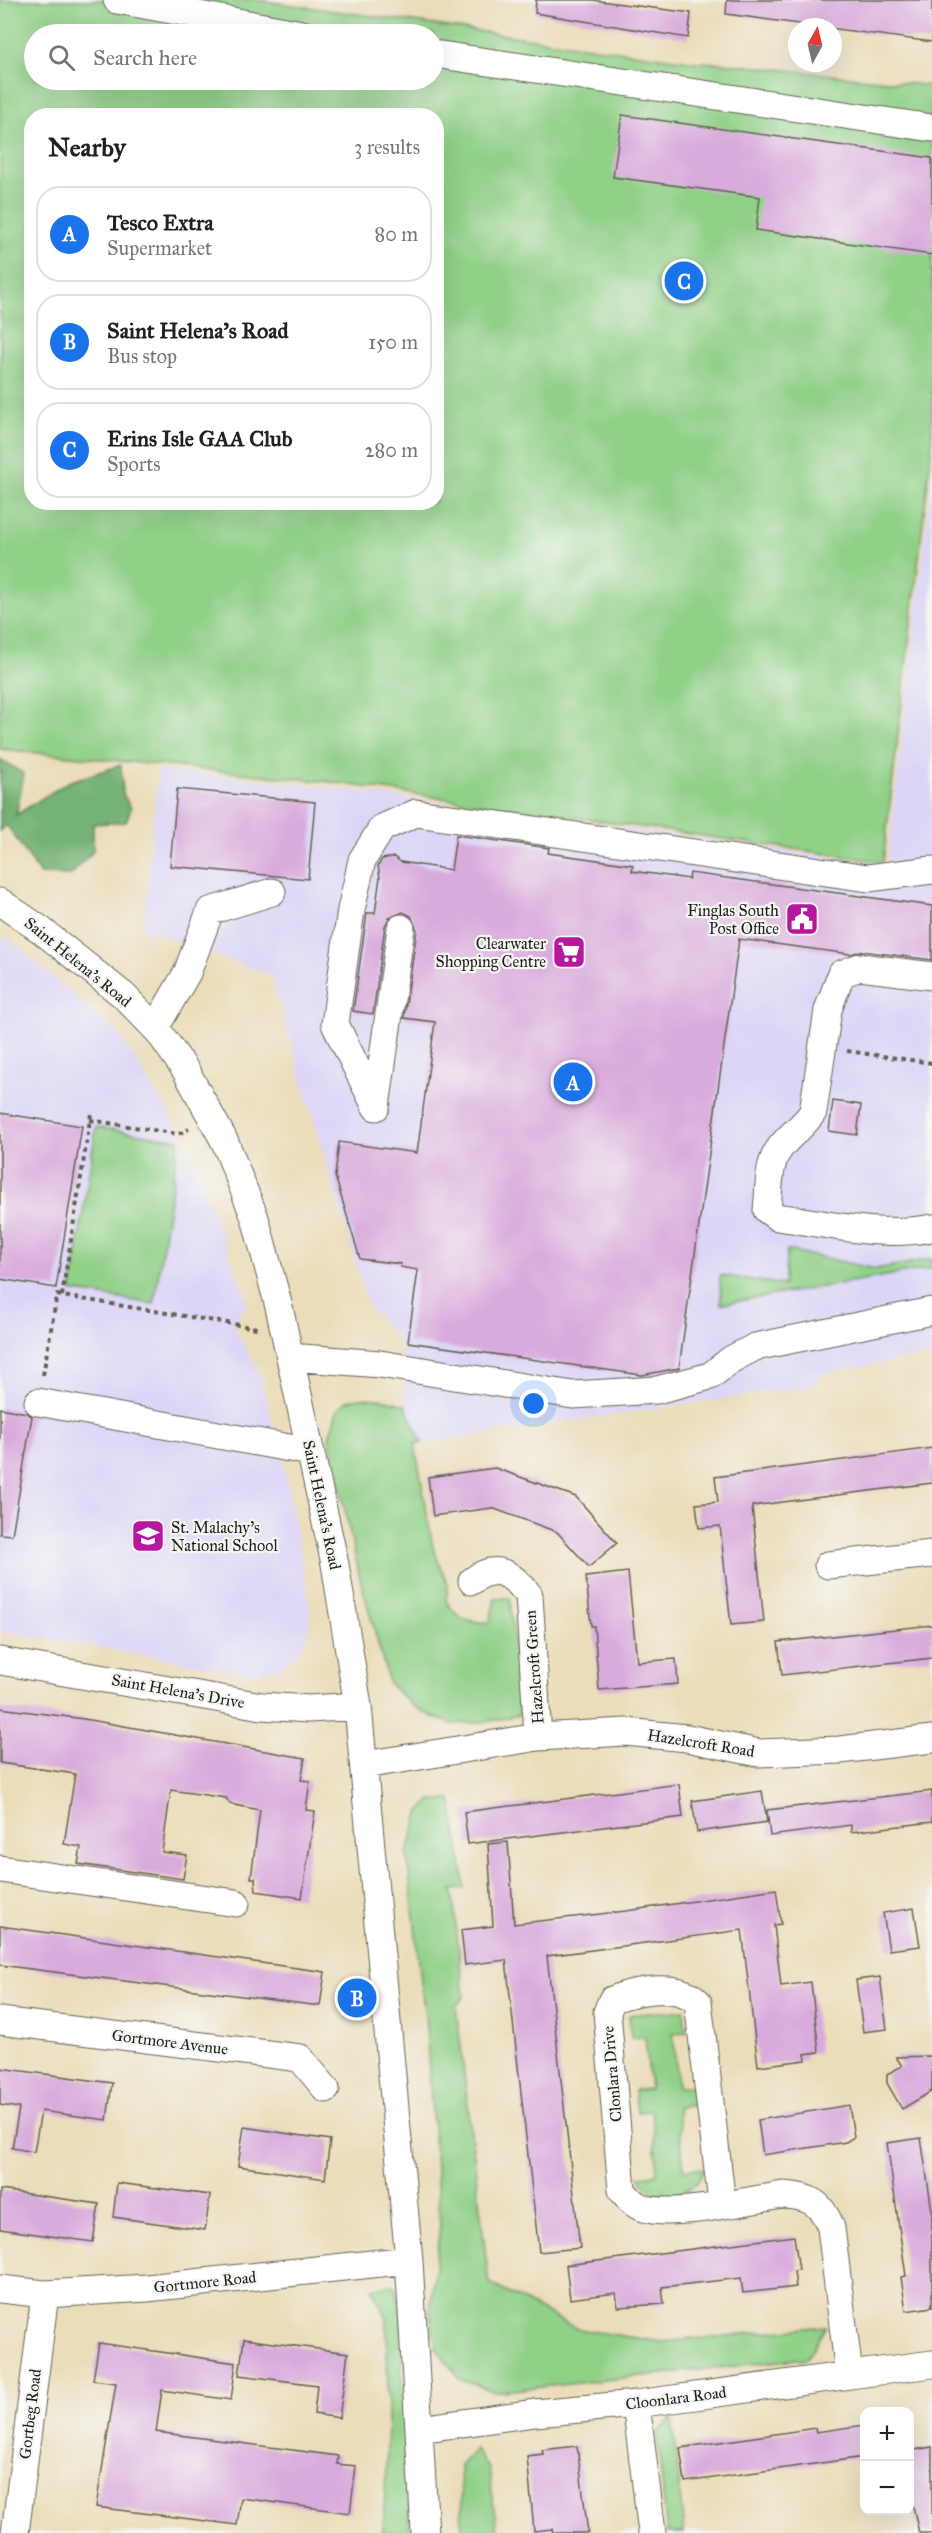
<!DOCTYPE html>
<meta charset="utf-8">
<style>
body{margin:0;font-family:"IM FELL Great Primer",serif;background:#f2f2f2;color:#202124}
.controls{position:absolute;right:18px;bottom:18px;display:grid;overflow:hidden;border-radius:12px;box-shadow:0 6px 24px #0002}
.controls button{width:54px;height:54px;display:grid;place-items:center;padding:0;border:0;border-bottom:2px solid #e0e0e0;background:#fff;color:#202124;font:30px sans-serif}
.compass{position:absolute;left:788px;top:18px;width:54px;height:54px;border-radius:50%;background:#fff;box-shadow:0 6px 24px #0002;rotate:8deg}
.you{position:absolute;left:534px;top:1404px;width:21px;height:21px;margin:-15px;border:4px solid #fff;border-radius:50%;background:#1a73e8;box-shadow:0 0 0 9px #1a73e833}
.badge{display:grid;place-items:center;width:39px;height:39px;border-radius:50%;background:#1a73e8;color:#fff;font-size:20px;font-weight:700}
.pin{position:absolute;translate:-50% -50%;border:3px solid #fff;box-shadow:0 2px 6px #0006}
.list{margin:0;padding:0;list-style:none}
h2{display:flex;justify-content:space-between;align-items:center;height:78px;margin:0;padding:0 24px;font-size:26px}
h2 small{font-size:20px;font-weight:400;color:#757577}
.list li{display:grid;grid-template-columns:39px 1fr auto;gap:18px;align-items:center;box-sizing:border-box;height:96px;margin:0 12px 12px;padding:0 12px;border:2px solid #e0e0e0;border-radius:24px}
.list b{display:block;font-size:22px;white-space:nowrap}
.list p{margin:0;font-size:20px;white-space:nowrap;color:#757577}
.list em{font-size:20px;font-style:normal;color:#757577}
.icon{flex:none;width:33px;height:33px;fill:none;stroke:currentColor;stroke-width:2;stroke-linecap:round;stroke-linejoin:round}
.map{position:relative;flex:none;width:932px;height:2533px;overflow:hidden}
.search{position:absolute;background:#fff;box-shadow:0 6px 24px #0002;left:24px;top:24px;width:420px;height:66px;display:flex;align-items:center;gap:15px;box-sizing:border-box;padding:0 21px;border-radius:33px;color:#757577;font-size:22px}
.panel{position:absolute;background:#fff;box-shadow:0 6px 24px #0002;left:24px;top:108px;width:420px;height:402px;border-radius:24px}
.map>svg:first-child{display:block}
.built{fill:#ddd5f6}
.green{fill:#90d087;stroke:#567652;stroke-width:1.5;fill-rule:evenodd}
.forest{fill:#74b274;stroke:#486748;stroke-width:1.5}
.building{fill:#d9abdc}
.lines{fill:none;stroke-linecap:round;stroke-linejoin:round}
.minor-casing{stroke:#646053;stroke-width:29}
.path{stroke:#646053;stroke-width:4;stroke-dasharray:4.5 4.5;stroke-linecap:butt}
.minor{stroke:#fff;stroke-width:27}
.labels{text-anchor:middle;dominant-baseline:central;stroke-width:4.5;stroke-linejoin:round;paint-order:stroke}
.poi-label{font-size:16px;fill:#1c1c1c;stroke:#f6f6f2;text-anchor:end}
.street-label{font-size:16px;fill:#1c1c1c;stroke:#f6f6f2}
</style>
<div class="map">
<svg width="932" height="2533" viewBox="0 0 932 2533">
<rect width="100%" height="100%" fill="#f6f6f2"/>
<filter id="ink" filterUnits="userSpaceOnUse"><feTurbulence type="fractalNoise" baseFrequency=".0167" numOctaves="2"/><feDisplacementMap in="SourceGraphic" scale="12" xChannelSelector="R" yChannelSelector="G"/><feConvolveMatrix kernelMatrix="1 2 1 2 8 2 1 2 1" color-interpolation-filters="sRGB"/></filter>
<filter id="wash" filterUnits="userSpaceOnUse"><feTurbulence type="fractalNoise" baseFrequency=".008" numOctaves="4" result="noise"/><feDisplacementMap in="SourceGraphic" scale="24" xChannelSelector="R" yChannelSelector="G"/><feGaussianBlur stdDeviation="1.35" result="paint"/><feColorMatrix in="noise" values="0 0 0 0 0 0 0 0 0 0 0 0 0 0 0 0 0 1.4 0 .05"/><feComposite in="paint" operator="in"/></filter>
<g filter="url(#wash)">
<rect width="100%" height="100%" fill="#ebddba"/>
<path class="built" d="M932,476V1355L830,1372L809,1386L422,1443L405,1405L400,1343L368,1305L271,975L143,929L158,770L325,787L887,865Z
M8,938L121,1037L184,1138L248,1304L233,1324L259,1373L283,1460L311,1612L307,1636L298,1652L281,1667L255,1674L0,1631V940Z"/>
<path class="green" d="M0,0H257L696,62L721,63L932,86V446L883,862L331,782L0,749ZM34,34H434V80H34ZM32,116H436V502H32Z
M96,1127L179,1140L154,1304L71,1291Z
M787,1250L876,1269L932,1259V1268L721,1304L720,1275L784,1285Z
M359,1398L382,1399L405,1405L422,1443L415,1444L433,1548L448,1585L446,1601C459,1620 468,1623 490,1622L495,1598H510L520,1715L485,1722L452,1724L431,1716L411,1705L389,1683L359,1574L329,1438L337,1411L344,1402Z
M431,1800H451L465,1888L452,1890L464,1997L456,2006L489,2283L577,2329L662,2342L826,2326L807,2358L495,2392L460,2379L436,2348L430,2314L440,2225L426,2027L407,1854L419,1813Z
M684,2010L686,2032L673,2033L678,2087L695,2086L697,2105L678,2107L684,2170L704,2168C696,2193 680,2194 656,2195L644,2185L639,2176L657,2174L652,2111L637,2112L635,2090L650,2089L645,2037L631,2038L629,2015Z
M394,2285L402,2314L401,2369L407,2430L410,2533H383L388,2427L387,2319L372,2288Z
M672,2418L684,2533H667L657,2433Z
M475,2449L489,2469L497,2533H462L460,2466Z"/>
<path class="forest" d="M0,759L24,774L16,815L68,782L121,765L123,794L131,808L126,822L93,824V851L71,875L40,874L7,825L0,831Z"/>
<g id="blocks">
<path class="building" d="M536,0H592L691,13L688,38L535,13Z
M727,0H932V42L726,14Z
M622,115L932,158V255L756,230L760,197L613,177Z
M177,789L315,802L308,879L170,866Z
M456,835L549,848L548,853L633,865L632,871L689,879L690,873L932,906V960L862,951L850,954L739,939L679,1368L642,1375L408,1342L418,1270L400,1267L401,1264L360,1259L335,1176L339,1142L417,1153L435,1022L404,1018L417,930L411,916L403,912L389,918L385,926L373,1014L353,1011L367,913H375L380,877L378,866L382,859L394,857L401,862L451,870Z
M833,1101L861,1105L857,1135L829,1131Z
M0,1113L82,1126L56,1288L0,1279Z
M0,1408L27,1413L32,1416L12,1535L0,1534Z
M932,1448V1483L752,1506L764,1622L731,1625L720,1526L699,1528L696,1504L718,1502L715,1477Z
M495,1468L576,1497L617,1543L589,1567L557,1532L492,1508L433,1516L428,1477Z
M628,1572L637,1662L676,1659L678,1684L599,1690L594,1626H591L586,1577Z
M932,1625V1658L782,1675L778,1642Z
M0,1708L84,1719L305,1758L301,1780L310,1781L306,1810L315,1811L302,1898L256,1891L255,1878H251L260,1810L230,1804L226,1798L171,1790L162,1852L187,1855L183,1879L78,1864L81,1847L64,1844L75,1774L0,1763Z
M679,1784L683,1817L468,1844L464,1812Z
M762,1791L767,1822L697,1832L692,1801Z
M932,1791V1822L851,1832V1825L770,1836L767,1810Z
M508,1842L514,1924L626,1911L776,1889L781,1924L774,1925L781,1986L811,1982L819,2052L805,2054L806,2060L758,2066L742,1930L547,1956L580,2248L539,2252L506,1960L465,1965L461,1930L493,1926L488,1844Z
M914,1908L920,1946L889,1950L883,1913Z
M0,1926L325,1972L320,2006L0,1965Z
M880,1977L887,2029L863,2032L856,1980Z
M932,2056V2091L902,2109L887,2083V2074L902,2066L896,2057Z
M0,2068L112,2083L107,2120L41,2111L34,2152L12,2148L19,2108L0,2105Z
M849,2105L854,2137L846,2142L763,2155L758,2120Z
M244,2127L330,2140L325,2179L238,2166Z
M921,2138L932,2211V2307L906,2311L901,2277L906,2276L887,2143Z
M117,2183L210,2195L205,2230L113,2217Z
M0,2190L99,2204L93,2242L0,2229Z
M794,2236L799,2270L794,2271L796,2287L743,2293L741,2278L662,2287L664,2304L618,2307L616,2293L570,2299L566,2265Z
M244,2339L348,2353L339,2418L314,2414L317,2385L239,2375Z
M99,2343L236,2363L231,2400L162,2390L156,2432L338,2456L337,2464L356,2466L350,2513L241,2498L237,2525L96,2507L116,2383L93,2380Z
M864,2425V2457L685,2482L680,2448L815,2428L816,2432Z
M577,2446L588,2533H553L552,2529L534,2531L527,2456L543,2454L542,2450Z
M932,2447V2533H919L909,2488V2451Z"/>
</g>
</g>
<g filter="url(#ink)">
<use href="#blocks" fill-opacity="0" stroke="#646053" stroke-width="1.5"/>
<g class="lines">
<defs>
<path id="minor" d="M117,0L302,34
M434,54L932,128
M0,902L41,930L123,995L158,1031L186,1071L225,1142L255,1218L279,1307L335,1564L358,1706L409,2260L425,2533
M401,928L376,1107L335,1024L351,910L362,860L382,828L416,813L868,878L932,870
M932,976L860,967L841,974L828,1010L813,1112C803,1128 785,1137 776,1154C768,1169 769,1193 767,1210L777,1217C828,1224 881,1238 932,1228
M155,1028L187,973L210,911L272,892
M290,1357L380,1364L573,1395L657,1390L710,1376L732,1359L755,1347L932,1311
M38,1402L311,1452
M828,1565L932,1554
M472,1581C496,1562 512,1574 529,1595L538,1737
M0,1661L262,1706L309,1709L358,1706
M364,1765L538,1737L626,1732L687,1738L759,1753L840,1750L932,1739
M0,1869L236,1903
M0,2021L300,2058L326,2089
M722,2203L698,2002C679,1982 636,1990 612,2000L607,2012L622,2190C628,2198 634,2205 643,2208C675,2218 748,2200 783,2195C810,2196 822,2203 831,2228L849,2374
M0,2289L45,2294L147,2288L409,2260
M636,2404L652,2533
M419,2429L535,2413L636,2404L932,2364
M15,2533L45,2294"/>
</defs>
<use href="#minor" class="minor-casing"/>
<path class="path" d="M847,1051L932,1063
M90,1120L178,1134L189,1129
M62,1296L91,1114
M43,1375L57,1295L257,1328"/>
<use href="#minor" class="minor"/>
</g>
</g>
<defs>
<symbol id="civic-square" viewBox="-11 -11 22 22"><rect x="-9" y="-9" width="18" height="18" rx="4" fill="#b5179e" stroke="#f6f6f2"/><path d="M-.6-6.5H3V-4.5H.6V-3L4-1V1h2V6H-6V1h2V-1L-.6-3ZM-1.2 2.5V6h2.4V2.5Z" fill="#fff"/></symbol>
<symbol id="supermarket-square" viewBox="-11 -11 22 22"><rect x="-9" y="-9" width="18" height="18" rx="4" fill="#b5179e" stroke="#f6f6f2"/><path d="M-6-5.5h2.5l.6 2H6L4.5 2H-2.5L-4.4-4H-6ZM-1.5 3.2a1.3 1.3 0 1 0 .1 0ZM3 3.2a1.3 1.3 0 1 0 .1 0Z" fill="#fff"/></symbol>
<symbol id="school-square" viewBox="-11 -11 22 22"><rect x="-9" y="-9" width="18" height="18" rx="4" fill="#b5179e" stroke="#f6f6f2"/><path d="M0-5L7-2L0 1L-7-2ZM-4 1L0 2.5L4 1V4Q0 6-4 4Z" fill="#fff"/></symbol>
</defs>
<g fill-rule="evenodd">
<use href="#civic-square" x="783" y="900" width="38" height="38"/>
<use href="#supermarket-square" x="550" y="933" width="38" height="38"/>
<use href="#school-square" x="129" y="1517" width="38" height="38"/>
</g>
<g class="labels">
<g class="poi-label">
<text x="779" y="910">Finglas South<tspan x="779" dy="18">Post Office</tspan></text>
<text x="546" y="943">Clearwater<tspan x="546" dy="18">Shopping Centre</tspan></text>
<text x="171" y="1527" text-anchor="start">St. Malachy's<tspan x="171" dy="18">National School</tspan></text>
</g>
<g class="street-label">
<text transform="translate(78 962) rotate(39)">Saint Helena's Road</text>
<text transform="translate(322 1505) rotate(78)">Saint Helena's Road</text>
<text transform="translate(534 1667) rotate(-94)">Hazelcroft Green</text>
<text transform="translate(178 1691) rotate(10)">Saint Helena's Drive</text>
<text transform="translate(701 1743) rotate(9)">Hazelcroft Road</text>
<text transform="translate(170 2042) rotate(7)">Gortmore Avenue</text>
<text transform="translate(612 2074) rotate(-95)">Clonlara Drive</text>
<text transform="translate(205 2282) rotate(-6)">Gortmore Road</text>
<text transform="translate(676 2398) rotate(-7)">Cloonlara Road</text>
<text transform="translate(30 2414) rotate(-83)">Gortbeg Road</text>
</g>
</g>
</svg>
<div class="controls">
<button>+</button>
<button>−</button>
</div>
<svg class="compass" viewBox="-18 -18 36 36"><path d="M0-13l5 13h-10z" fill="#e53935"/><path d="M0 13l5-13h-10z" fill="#757577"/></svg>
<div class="you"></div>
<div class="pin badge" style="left:573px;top:1082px">A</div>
<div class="pin badge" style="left:357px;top:1998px">B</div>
<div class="pin badge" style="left:684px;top:281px">C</div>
<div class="search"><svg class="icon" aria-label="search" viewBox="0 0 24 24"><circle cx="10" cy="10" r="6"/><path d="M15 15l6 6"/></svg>Search here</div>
<section class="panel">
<h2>Nearby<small>3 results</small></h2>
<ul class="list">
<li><span class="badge">A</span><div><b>Tesco Extra</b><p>Supermarket</p></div><em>80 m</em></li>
<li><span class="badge">B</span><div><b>Saint Helena's Road</b><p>Bus stop</p></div><em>150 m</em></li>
<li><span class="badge">C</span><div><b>Erins Isle GAA Club</b><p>Sports</p></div><em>280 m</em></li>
</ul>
</section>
</div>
